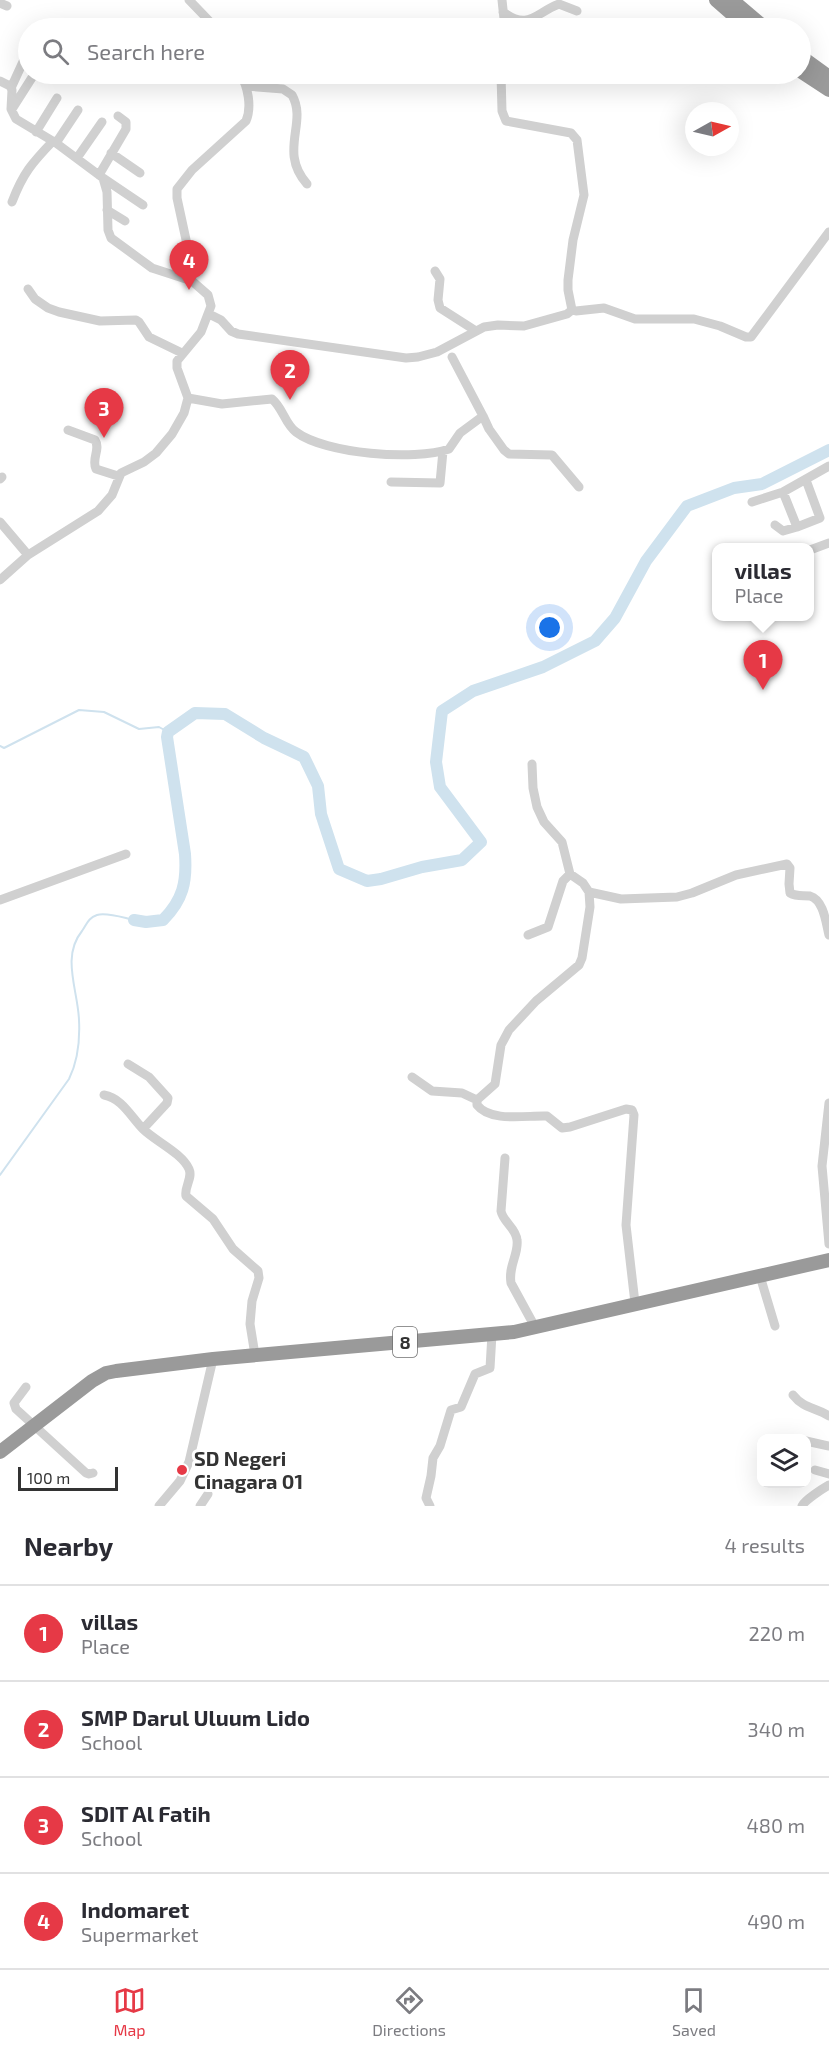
<!DOCTYPE html>
<style>
body{margin:0;font-family:"Exo 2",sans-serif;background:#f7f7f7;color:#2b2b33}
.controls{position:absolute;right:18px;bottom:18px;display:grid;overflow:hidden;border-radius:12px;box-shadow:0 6px 24px #0002}
.controls button{width:54px;height:54px;display:grid;place-items:center;padding:0;border:0;border-bottom:2px solid #e1e1e2;background:#fff;color:#2b2b33;font:30px sans-serif}
.compass{position:absolute;left:685px;top:102px;width:54px;height:54px;border-radius:50%;background:#fff;box-shadow:0 6px 24px #0002;rotate:82deg}
.scale{position:absolute;left:18px;bottom:15px;width:100px;box-sizing:border-box;padding-left:6px;border:3px solid #333;border-top:0;font-size:16px;line-height:21px;white-space:nowrap;color:#333;-webkit-text-stroke:4px #fff;paint-order:stroke}
.you{position:absolute;left:550px;top:628px;width:21px;height:21px;margin:-15px;border:4px solid #fff;border-radius:50%;background:#1a73e8;box-shadow:0 0 0 9px #1a73e833}
.badge{display:grid;place-items:center;width:39px;height:39px;border-radius:50%;background:#e63946;color:#fff;font-size:20px;font-weight:700}
.pin{position:absolute;translate:-50% -50px;filter:drop-shadow(0 2px 3px #0008)}
.pin::after{content:'';position:absolute;top:32px;width:21px;height:18px;background:inherit;clip-path:polygon(0 0,100% 0,50% 100%)}
.popup{position:absolute;left:712px;top:543px;width:102px;height:78px;box-sizing:border-box;display:grid;place-content:center;border-radius:12px;background:#fff;filter:drop-shadow(0 2px 4px #0005);font-size:20px;white-space:nowrap;color:#7c7c81}
.popup b{font-size:22px;color:#2b2b33}
.popup::after{content:'';position:absolute;left:50%;top:100%;margin-left:-12px;border:12px solid transparent;border-top-color:#fff}
.list{margin:0;padding:0;list-style:none}
h2{display:flex;justify-content:space-between;align-items:center;height:78px;margin:0;padding:0 24px;font-size:26px}
h2 small{font-size:20px;font-weight:400;color:#7c7c81}
.list li{display:grid;grid-template-columns:39px 1fr auto;gap:18px;align-items:center;box-sizing:border-box;height:96px;padding:0 24px;border-top:2px solid #e1e1e2}
.list b{display:block;font-size:22px;white-space:nowrap}
.list p{margin:0;font-size:20px;white-space:nowrap;color:#7c7c81}
.list em{font-size:20px;font-style:normal;color:#7c7c81}
.icon{flex:none;width:33px;height:33px;fill:none;stroke:currentColor;stroke-width:2;stroke-linecap:round;stroke-linejoin:round}
.map{position:relative;flex:none;width:829px;height:1506px;overflow:hidden}
.search{position:absolute;background:#fff;box-shadow:0 6px 24px #0002;left:18px;right:18px;top:18px;height:66px;display:flex;align-items:center;gap:15px;box-sizing:border-box;padding:0 21px;border-radius:33px;color:#7c7c81;font-size:22px}
.sheet{height:462px;background:#fff}
nav{display:flex;justify-content:space-around;align-items:center;box-sizing:border-box;height:84px;border-top:2px solid #e1e1e2;background:#fff;font-size:16px;color:#7c7c81}
nav a{display:grid;justify-items:center;gap:3px}
nav .on{color:#e63946}
.map>svg:first-child{display:block}
.lines{fill:none;stroke-linecap:round;stroke-linejoin:round}
.stream{stroke:#cfe2ee;stroke-width:2}
.river{stroke:#cfe2ee;stroke-width:12}
.minor{stroke:#d0d0d0;stroke-width:9}
.highway{stroke:#9a9a9a;stroke-width:14}
.poi-dot{fill:#e63946;stroke:#fff;stroke-width:2}
.labels{text-anchor:middle;dominant-baseline:central;stroke-width:6;stroke-linejoin:round;paint-order:stroke}
.shield{fill:#fff;stroke:#707070;stroke-width:1.5}
.shield-label{font-size:18px;font-weight:bold;fill:#333}
.poi-label{font-size:20px;font-weight:bold;fill:#333;stroke:#fff;text-anchor:start}
</style>
<div class="map">
<svg width="829" height="1506" viewBox="0 0 829 1506">
<rect width="100%" height="100%" fill="#fff"/>
<g class="lines">
<path class="stream" d="M0,746L4,748L79,710L104,712L139,729L159,727L168,732
M0,1175L69,1079C78,1061 80,1040 79,1020C78,990 61,957 82,931C87,924 88,918 97,915C107,912 124,918 134,920"/>
<path class="river" d="M134,920L146,922L163,920C183,900 187,882 185,854L167,737L168,732L195,713L225,714L264,738L304,757L318,786L321,814L339,869L367,881L381,879L422,867L462,860L481,842L440,787L436,762L442,711L473,691L543,667L595,641L615,618L646,561L687,506L734,488L762,484L829,450"/>
<path class="minor" d="M189,0L216,28
M502,0L505,28
M0,3L7,6
M503,12C529,31 535,13 559,4L577,11
M501,74L502,111L506,121L571,133L577,140L584,195L573,240L568,280V290L572,310L576,311L604,308L635,319H694L720,326L746,337H751L829,232
M0,81L10,86L12,90L11,109L16,119L56,143L103,178L107,192L108,230L111,238L152,268L192,281
M246,86L283,89L292,95C308,123 278,151 307,184
M11,88L28,51
M12,109L33,76
M36,132L57,98
M56,143L78,110
M111,153L140,173
M77,158L102,122
M99,175L126,129V122L118,116
M103,178L143,205
M12,202C23,173 32,163 53,141
M107,210L125,221
M435,271L440,279L438,300L440,308L476,331
M28,289L35,299L48,308L59,312L100,321L136,320L139,322L149,337L182,353
M209,314L221,320L231,331L238,334L406,358L418,357L437,352L484,327L498,325L524,326L567,314L572,310
M452,357L483,416
M188,398L222,404L272,399C283,408 285,424 296,432C325,454 415,461 449,449L460,433L483,416L489,429L504,450L509,454L552,455L579,487
M68,430L95,440C101,449 91,459 96,469L118,476
M0,479L2,477
M391,482L440,483L443,451
M752,502L783,492L829,466
M0,522L28,555
M775,525L783,531L797,527L783,492
M797,527L820,518L806,480
M810,550L829,543
M0,580L28,555L98,511L112,495L121,473L144,462L156,453L172,434L184,413L188,398L177,368V361L201,332L211,306L208,295L192,281L188,249L177,198V189L192,170L246,121C252,107 248,86 240,74
M532,764L533,788L537,807L544,822L562,842L570,874L583,883L589,892L590,907L582,958L579,965L536,1001L509,1030L501,1045L495,1084L477,1100V1105C491,1123 528,1115 547,1116L562,1128L570,1127L626,1109L632,1110L634,1115L626,1225L635,1303
M589,892L621,899L677,897L692,893L736,875L787,864L790,868L789,884L790,893C797,897 803,895 810,896C824,900 826,924 829,935
M0,900L126,854
M528,935L548,927L563,881L570,874
M128,1064L149,1077L168,1098L167,1103L143,1129
M412,1077L432,1091L462,1093L477,1100
M104,1095C122,1098 131,1117 143,1129C155,1141 182,1153 189,1169C193,1178 184,1187 186,1196L213,1219L233,1249L258,1271L259,1278L252,1301L250,1324L255,1355
M829,1103L822,1166L829,1244
M505,1158L501,1211C503,1222 516,1228 517,1240C519,1254 508,1266 511,1283L535,1327
M760,1276L775,1326
M26,1387L14,1403L16,1409L86,1473L89,1474L93,1473
M793,1395C804,1409 815,1407 829,1416
M806,1441L829,1446
M815,1470L829,1474
M159,1506L180,1481L189,1462L213,1359
M200,1506L208,1494
M430,1506L426,1498L431,1476L433,1458L440,1446L451,1410L461,1407L475,1374L490,1368L492,1334
M802,1506C805,1500 822,1489 829,1485"/>
<path class="highway" d="M716,0L748,28
M732,0L765,28
M800,56L829,77
M800,71L829,90
M0,1452L92,1381L106,1373L116,1371L213,1359L514,1332L829,1260"/>
</g>
<circle class="poi-dot" cx="182" cy="1470" r="6"/>
<g class="labels">
<rect class="shield" x="393" y="1327" width="24" height="30" rx="4.5"/>
<g class="shield-label">
<text x="405" y="1342">8</text>
</g>
<g class="poi-label">
<text x="194" y="1458">SD Negeri<tspan x="194" dy="23">Cinagara 01</tspan></text>
</g>
</g>
</svg>
<div class="controls">
<button><svg class="icon" aria-label="layers" viewBox="0 0 24 24"><path d="M12 4l9 5-9 5-9-5zM3 14l9 5 9-5"/></svg></button>
</div>
<svg class="compass" viewBox="-18 -18 36 36"><path d="M0-13l5 13h-10z" fill="#e53935"/><path d="M0 13l5-13h-10z" fill="#7c7c81"/></svg>
<div class="scale">100 m</div>
<div class="you"></div>
<div class="pin badge" style="left:763px;top:690px">1</div>
<div class="popup"><b>villas</b>Place</div>
<div class="pin badge" style="left:290px;top:400px">2</div>
<div class="pin badge" style="left:104px;top:438px">3</div>
<div class="pin badge" style="left:189px;top:290px">4</div>
<div class="search"><svg class="icon" aria-label="search" viewBox="0 0 24 24"><circle cx="10" cy="10" r="6"/><path d="M15 15l6 6"/></svg>Search here</div>
</div>
<section class="sheet">
<h2>Nearby<small>4 results</small></h2>
<ul class="list">
<li><span class="badge">1</span><div><b>villas</b><p>Place</p></div><em>220 m</em></li>
<li><span class="badge">2</span><div><b>SMP Darul Uluum Lido</b><p>School</p></div><em>340 m</em></li>
<li><span class="badge">3</span><div><b>SDIT Al Fatih</b><p>School</p></div><em>480 m</em></li>
<li><span class="badge">4</span><div><b>Indomaret</b><p>Supermarket</p></div><em>490 m</em></li>
</ul>
</section>
<nav>
<a class="on"><svg class="icon" aria-label="map" viewBox="0 0 24 24"><path d="M3 6l6-2 6 2 6-2v14l-6 2-6-2-6 2zM9 4v14M15 6v14"/></svg>Map</a>
<a><svg class="icon" aria-label="directions" viewBox="0 0 24 24"><path d="M12 3l9 9-9 9-9-9zM9 14v-3h6M13 9l2 2-2 2"/></svg>Directions</a>
<a><svg class="icon" aria-label="saved" viewBox="0 0 24 24"><path d="M7 4h10v16l-5-4-5 4z"/></svg>Saved</a>
</nav>
